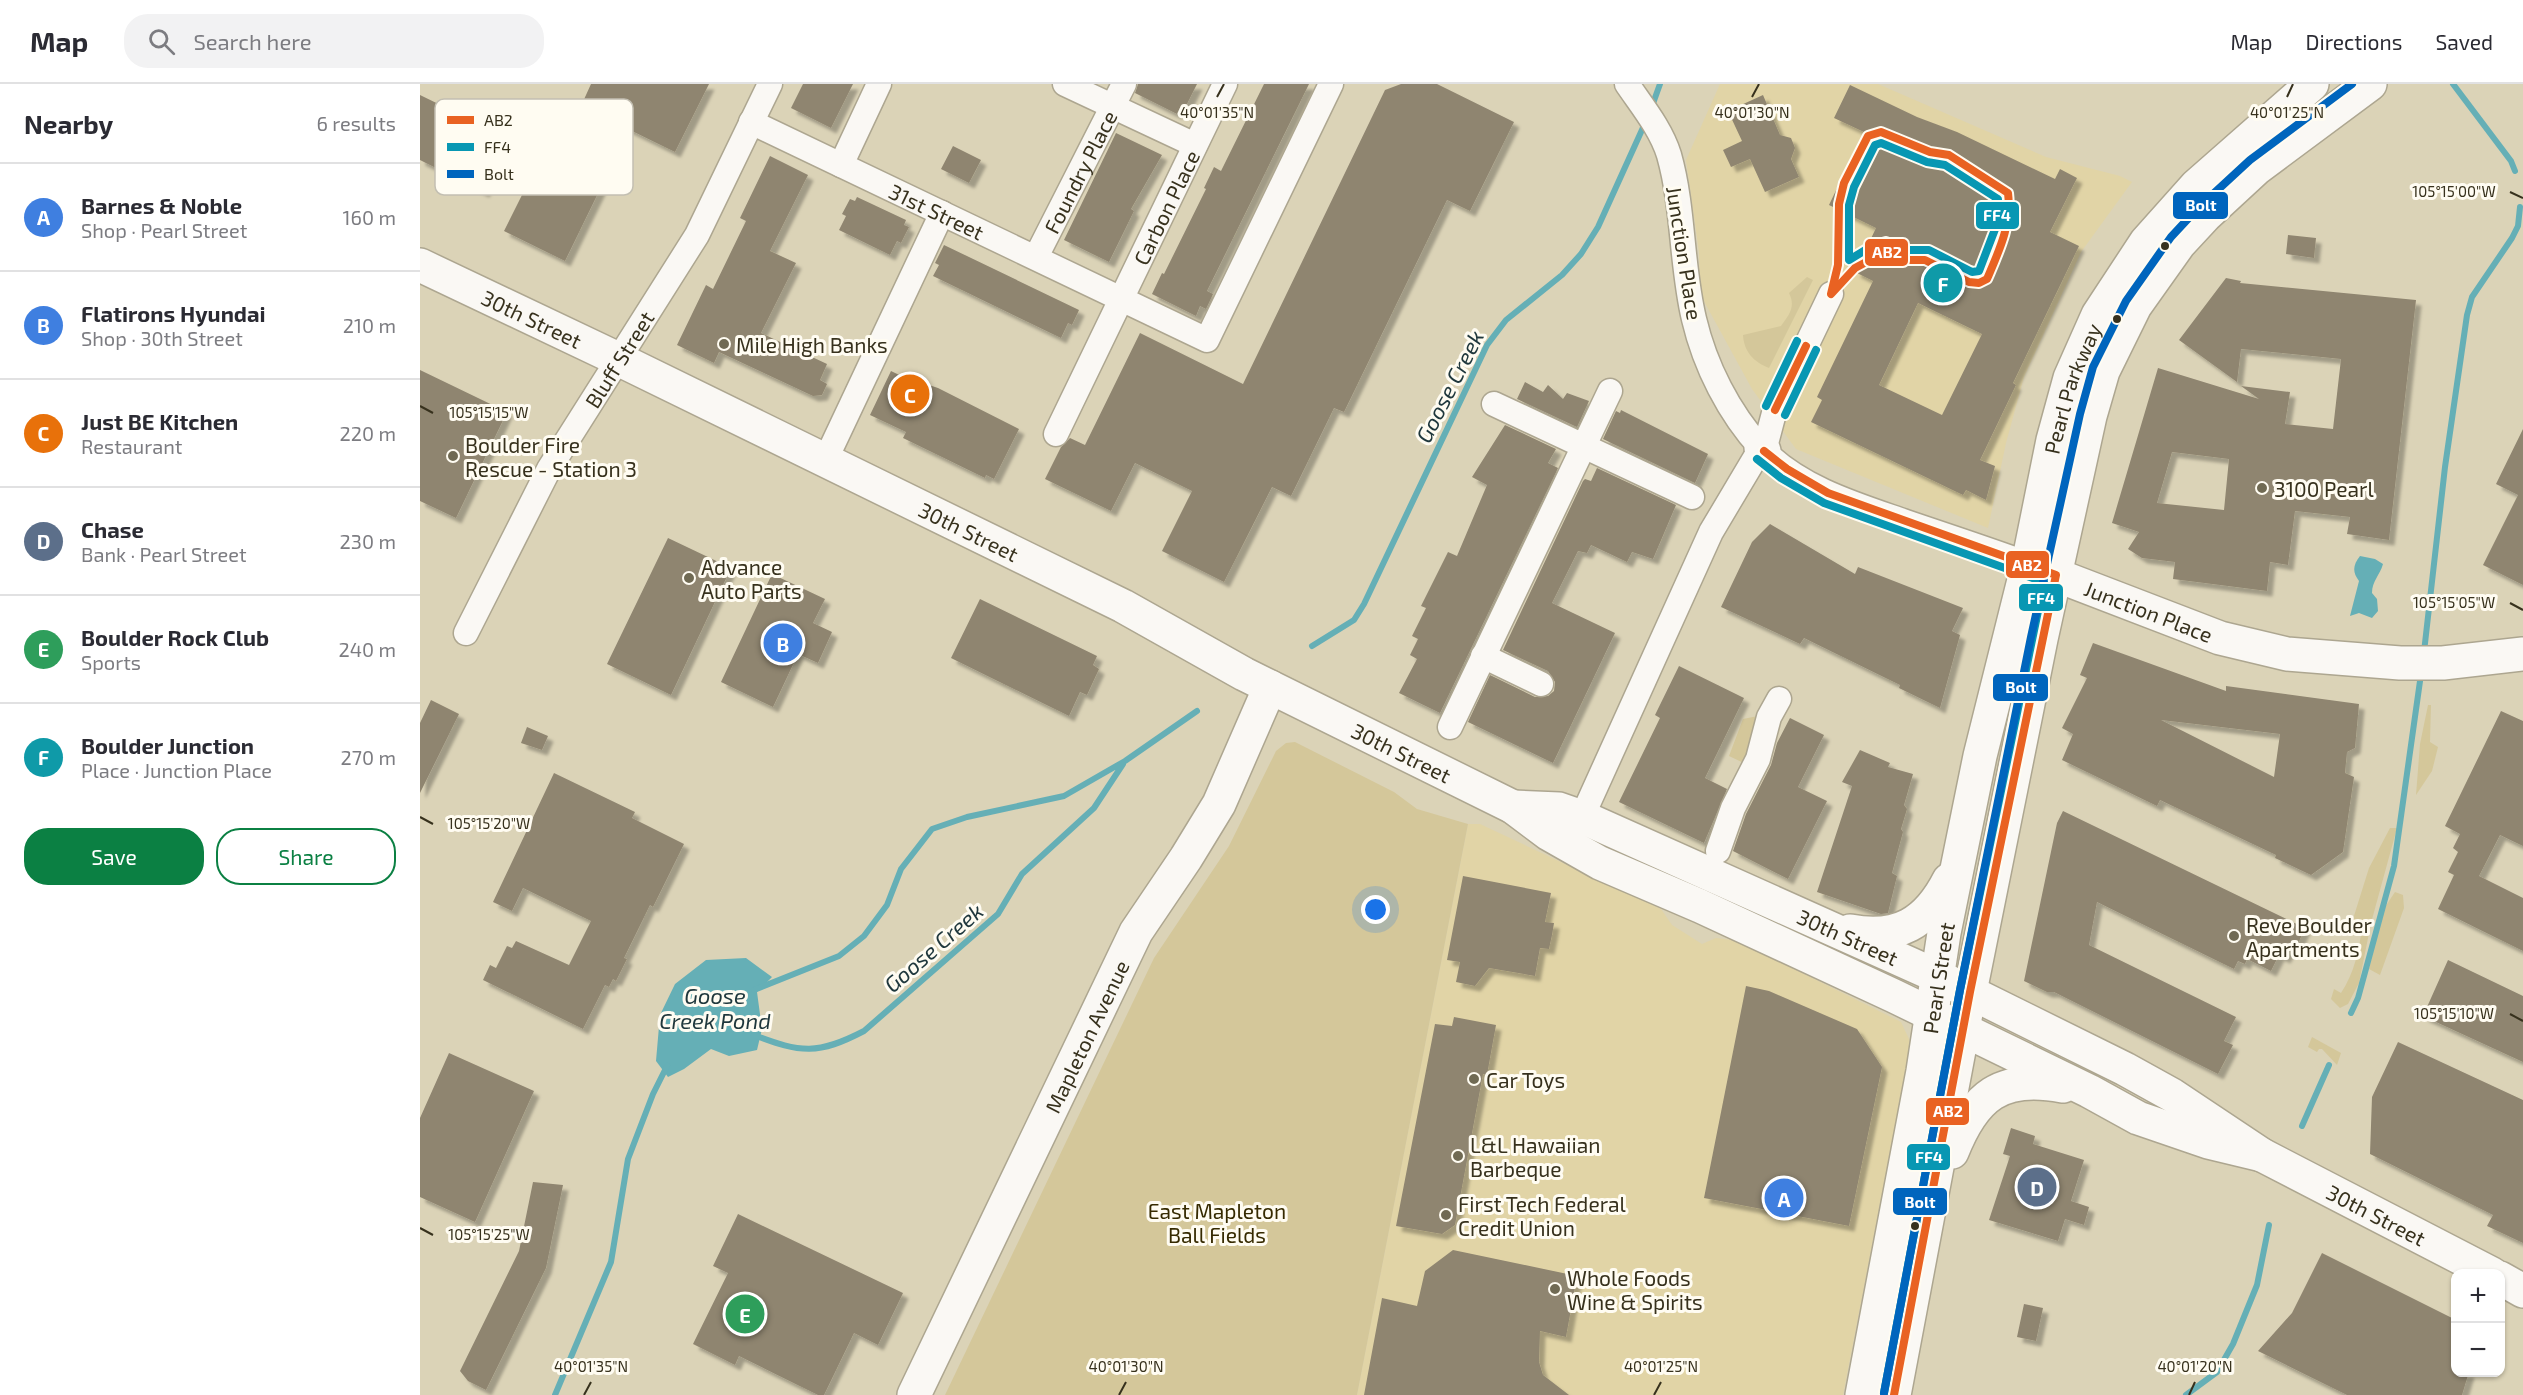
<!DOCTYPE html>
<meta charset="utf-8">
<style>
body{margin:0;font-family:"Exo 2",sans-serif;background:#f2f2f3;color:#2b2b33}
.controls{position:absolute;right:18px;bottom:18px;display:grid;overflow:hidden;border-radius:12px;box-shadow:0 2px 4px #0004}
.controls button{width:54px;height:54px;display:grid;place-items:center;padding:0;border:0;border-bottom:2px solid #e1e1e2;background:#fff;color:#2b2b33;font:30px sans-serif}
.you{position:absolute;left:956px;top:826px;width:21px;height:21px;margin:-15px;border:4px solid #fff;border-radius:50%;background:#1a73e8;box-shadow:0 0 0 9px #1a73e833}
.badge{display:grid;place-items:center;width:39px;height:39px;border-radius:50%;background:#0b8043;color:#fff;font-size:20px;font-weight:700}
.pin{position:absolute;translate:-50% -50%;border:3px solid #fff;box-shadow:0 2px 6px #0006}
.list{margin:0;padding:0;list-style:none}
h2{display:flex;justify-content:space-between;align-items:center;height:78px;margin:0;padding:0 24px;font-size:26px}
h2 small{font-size:20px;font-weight:400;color:#7c7c81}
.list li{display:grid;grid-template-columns:39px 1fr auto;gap:18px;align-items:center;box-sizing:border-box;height:108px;padding:0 24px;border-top:2px solid #e1e1e2}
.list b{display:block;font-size:22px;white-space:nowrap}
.list p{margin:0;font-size:20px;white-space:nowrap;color:#7c7c81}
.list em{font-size:20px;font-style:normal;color:#7c7c81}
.actions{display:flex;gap:12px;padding:18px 24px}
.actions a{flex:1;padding:14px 0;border:2px solid #0b8043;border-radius:24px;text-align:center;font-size:21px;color:#0b8043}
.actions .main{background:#0b8043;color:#fff}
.icon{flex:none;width:33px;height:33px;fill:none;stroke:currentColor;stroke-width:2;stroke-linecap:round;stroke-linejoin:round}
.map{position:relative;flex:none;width:2103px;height:1311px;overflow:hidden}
header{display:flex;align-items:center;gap:36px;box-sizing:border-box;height:84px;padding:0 30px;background:#fff;border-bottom:2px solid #e1e1e2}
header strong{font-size:28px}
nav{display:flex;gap:33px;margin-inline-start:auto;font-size:21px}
.search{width:420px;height:54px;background:#f2f2f3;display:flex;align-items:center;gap:15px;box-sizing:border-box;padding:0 21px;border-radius:24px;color:#7c7c81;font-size:22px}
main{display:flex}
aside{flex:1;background:#fff}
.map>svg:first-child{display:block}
.built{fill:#e1d4a6}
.green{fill:#d4c79a}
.water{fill:#65afb6}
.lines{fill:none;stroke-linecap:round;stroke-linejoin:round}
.stream{stroke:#65afb6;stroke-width:6}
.building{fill:#8f8570;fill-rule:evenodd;filter:url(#shadow)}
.street-casing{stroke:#ada690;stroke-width:27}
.secondary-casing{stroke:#ada690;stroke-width:36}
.street{stroke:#faf8f4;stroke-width:24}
.secondary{stroke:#faf8f4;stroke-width:33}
.bus-1-casing{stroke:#fffcf2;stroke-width:12}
.bus-2-casing{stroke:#fffcf2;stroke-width:12}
.bus-3-casing{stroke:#fffcf2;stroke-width:12}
.bus-1{stroke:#e96222;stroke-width:8}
.bus-2{stroke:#0897b3;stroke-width:8}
.bus-3{stroke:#0065bd;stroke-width:8}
.ticks{fill:none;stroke:#37311d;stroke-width:2}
.bus-dot{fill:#37311d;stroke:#fffcf2;stroke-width:2}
.poi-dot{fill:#706a53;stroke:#fffcf2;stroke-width:2}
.labels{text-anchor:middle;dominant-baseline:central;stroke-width:6;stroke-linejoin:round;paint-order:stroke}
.street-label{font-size:21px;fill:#37311d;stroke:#fffcf2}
.poi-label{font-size:21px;fill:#37311d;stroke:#fffcf2;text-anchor:start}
.park-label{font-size:21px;fill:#362a00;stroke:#fffcf2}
.water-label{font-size:22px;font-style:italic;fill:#1f373c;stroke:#fffcf2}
.key{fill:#fffcf2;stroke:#c3bfb2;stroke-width:1.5}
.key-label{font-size:16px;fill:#37311d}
.ticks-label{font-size:15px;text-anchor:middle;fill:#37311d;stroke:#fffcf2;stroke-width:6;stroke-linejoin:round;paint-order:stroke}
.line-badge{stroke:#fffcf2;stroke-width:2}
.badge-label{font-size:16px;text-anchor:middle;font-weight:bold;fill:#fff}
</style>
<header>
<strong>Map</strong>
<div class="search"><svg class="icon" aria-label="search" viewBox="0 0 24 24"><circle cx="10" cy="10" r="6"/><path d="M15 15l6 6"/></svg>Search here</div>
<nav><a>Map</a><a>Directions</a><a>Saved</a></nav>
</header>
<main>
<aside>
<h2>Nearby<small>6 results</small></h2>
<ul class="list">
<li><span class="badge" style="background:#3f7fe0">A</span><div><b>Barnes &amp; Noble</b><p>Shop · Pearl Street</p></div><em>160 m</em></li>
<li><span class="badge" style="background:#3f7fe0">B</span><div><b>Flatirons Hyundai</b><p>Shop · 30th Street</p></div><em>210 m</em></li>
<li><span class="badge" style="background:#e8710a">C</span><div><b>Just BE Kitchen</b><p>Restaurant</p></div><em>220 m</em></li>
<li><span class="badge" style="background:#5c6f8a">D</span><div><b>Chase</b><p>Bank · Pearl Street</p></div><em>230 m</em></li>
<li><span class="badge" style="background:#2e9e5b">E</span><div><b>Boulder Rock Club</b><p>Sports</p></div><em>240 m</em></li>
<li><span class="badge" style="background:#0f9aa8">F</span><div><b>Boulder Junction</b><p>Place · Junction Place</p></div><em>270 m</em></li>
</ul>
<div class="actions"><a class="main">Save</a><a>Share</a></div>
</aside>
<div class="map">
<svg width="2103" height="1311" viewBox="0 0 2103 1311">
<defs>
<filter id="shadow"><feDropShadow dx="5.5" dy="5.5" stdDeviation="1.5" flood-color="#0004"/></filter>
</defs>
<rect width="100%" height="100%" fill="#dbd3b7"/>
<path class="built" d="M1300,0H1458L1626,73L1700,92L1712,98L1661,168L1604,293L1586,359L1568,444L1376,365L1332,305L1280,210L1279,168L1266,76Z
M1048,740H1060L1241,825L1252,841L1282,860L1296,854L1312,856L1348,872L1481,938L1490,957L1487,981L1423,1311H937Z"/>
<path class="green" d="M1387,193L1393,196L1349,284C1334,278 1324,268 1323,251L1361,242C1369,231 1376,223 1369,209Z
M2008,621H2011L2010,658L2018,663L2012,687L1996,711L2000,660Z
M1343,631L1330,682L1309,672L1323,635Z
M875,658L974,708L997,725L1048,740L937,1311H525L734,874L809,762L856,667L866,659Z
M1970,744H1977L1951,839L1939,899L1928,920L1920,924L1911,915L1914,905L1921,909C1934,890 1940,864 1942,841L1933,835L1949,784Z
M1975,808L1983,811L1984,824L1960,891L1949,885L1963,826Z
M1892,953L1921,969L1917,981L1902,965H1899L1897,968L1888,963Z"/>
<path class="water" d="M1940,472L1955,475L1963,480C1960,491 1952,497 1952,509L1957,515L1958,527L1952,534L1939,529L1930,532L1939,497C1932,488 1933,481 1940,472Z
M326,874L352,893L337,908L342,945L337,966L309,972L291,965L264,985L248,993L236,977L240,931L255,900L286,876Z"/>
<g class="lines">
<path class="stream" d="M2033,0L2091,77L2095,87
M1231,25L1240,0
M892,562L934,536L944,520L1067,261L1086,236L1142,191L1161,170L1178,143L1226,37
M2004,568L2025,383L2047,231L2052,213L2092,154L2098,142L2100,123
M334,906L419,872L444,852L467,821L481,785L512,745L547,733L644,712L705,677L777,627
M1931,929L1938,914L1974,782L2001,590
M334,951C381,969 398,971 444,947L578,830L602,790L674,724L703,680
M1882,1042L1909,981
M135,1311L191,1178L208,1075L233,1010L247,982
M1766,1311L1797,1288L1813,1260L1837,1201L1849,1141"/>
</g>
<path class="building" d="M171,0H289L255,68L161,22Z
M383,0H433L411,44L371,24Z
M718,0H777L765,24L761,22L757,30L715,9Z
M844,0H889L787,207L793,210L786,225L780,222L776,232L732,210L742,189L744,190L786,105L784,104L794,83L801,87Z
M981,0H1017L1094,38L1050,127L1027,116L924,328L914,324L871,412L852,403L804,498L742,467L772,407L715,379L691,427L625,395L641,363L650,354L665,361L720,249L823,300L965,6Z
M1430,1L1497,33L1537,48L1635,95L1640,85L1657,94L1630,148L1659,162L1593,299L1596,301L1560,376L1575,382L1566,416L1546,406L1543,411L1391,338L1402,316L1397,313L1453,197L1435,188L1456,144L1409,121L1444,48L1414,34ZM1498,219L1562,250L1522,331L1459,301Z
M0,11L90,55L64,108L0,76Z
M1343,11L1360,51L1371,54L1375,64L1371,75L1379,93L1345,108L1330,75L1311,83L1303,66L1322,57L1308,27Z
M696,49L742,71L711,125L714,127L689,178L644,156Z
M533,62L561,76L549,99L521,85Z
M350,72L388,91L350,167L376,179L341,249L407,280L400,296L407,300L402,311L393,312L299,268L294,279L257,261L286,201L293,205L326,137L320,134Z
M139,77L183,99L145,177L84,147L108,99L125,107Z
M437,113L486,136L484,141L489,143L481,159L477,157L470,171L419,146L426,132L422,130L430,115L435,117Z
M1868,151L1896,154L1894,174L1866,170Z
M524,161L659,226L652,241L648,239L641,254L513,192L519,181L515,179Z
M1806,194L1821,197L1820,199L1996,216L1969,456L1927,450L1930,433L1875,427L1868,481L1850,478L1847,507L1753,495L1755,478L1722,474L1708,465L1719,448L1692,439L1738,284L1839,315L1821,302L1870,308L1865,340L1913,345L1921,275L1821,265L1817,298L1759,256ZM1752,368L1809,375L1804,426L1737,419Z
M0,286L87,328L36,434L0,417Z
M471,287L508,305L509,301L518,304L599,345L574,395L566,391L565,394L483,354L486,348L450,331Z
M1105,298L1123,308L1128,301L1143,315L1147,309L1169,317L1157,343L1097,315Z
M1201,326L1288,370L1275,399L1183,355L1196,327L1200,329Z
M1085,341L1136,365L1128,379L1138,384L1020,629L979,609L997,575L990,571L998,555L992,552L1006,524L1001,522L1028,468L1037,472L1067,401L1052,393Z
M2103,345V501L2063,481L2098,411L2076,400Z
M1177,384L1256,421L1233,475L1212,468L1207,478L1171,461L1167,469L1158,467L1132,519L1195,549L1133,679L1048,638L1070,591L1115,613L1128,612L1134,607L1135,598L1128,587L1083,566L1163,397L1165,395L1171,397Z
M1350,440L1435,490L1438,483L1543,524L1532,547L1540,551L1520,624L1479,604L1480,601L1384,554L1380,560L1301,523L1332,458Z
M248,454L311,484L251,611L187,580Z
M352,490L405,515L393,539L412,548L398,579L378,570L353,623L301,598Z
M560,515L677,572L673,581L679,585L667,611L660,608L649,632L531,574Z
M1673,559L1806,607V602L1939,620L1935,664L1927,668L1925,689L1934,693L1923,768L1891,791L1855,774L1856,771L1740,716L1737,722L1642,676L1653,650L1642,644L1667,594L1660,591ZM1741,636L1860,650L1854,693Z
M1259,582L1324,614L1285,694L1307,705L1284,759L1199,718L1240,634L1235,631Z
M11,616L39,630L0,709V639Z
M2081,627L2103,637V762L2080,751L2059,792L2103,814V867L2018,825L2034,791L2028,788L2038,768L2033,764L2040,750L2025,742Z
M1370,634L1404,651L1378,703L1407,717L1368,795L1313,767L1326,730L1351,681L1357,659Z
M107,643L128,652L122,666L101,659Z
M1440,666L1470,679L1468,683L1493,690L1484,721L1487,725L1481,745L1483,748L1472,789L1477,792L1468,829L1461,830L1397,808L1432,702L1422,698Z
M134,689L215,728L212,734L264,760L233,823L230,821L204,874L207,875L196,897L193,895L189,903L185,901L163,945L63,896L70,881L76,884L87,862L92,864L96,857L149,881L171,837L103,804L92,827L73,818Z
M1643,727L1885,844L1877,862L1872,860L1865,874L1859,871L1851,887L1827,875L1825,880L1818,877L1814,885L1677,818L1669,861L1816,933L1804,957L1813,961L1798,990L1634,908H1627L1604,897L1637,739Z
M1043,792L1131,809L1125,838L1134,839L1132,851L1129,865L1120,864L1115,892L1069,884L1055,902L1036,898L1040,878L1027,876Z
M2028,876L2103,912V978L2003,932Z
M1326,902L1349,907L1437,945L1462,983L1429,1142L1284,1114Z
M1034,933L1076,941L1067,991L1063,990L1035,1141L1022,1150L976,1142L1015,940L1032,942Z
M1978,958L2103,1016V1159L2067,1142L2073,1131L1950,1070L1952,1013Z
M29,969L114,1007L55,1138L0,1113V1034Z
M1591,1044L1615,1052L1613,1060L1664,1076L1651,1117L1669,1123L1664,1141L1645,1135L1638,1157L1569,1136L1590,1072L1583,1070Z
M113,1098L143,1101L126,1184L66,1306L48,1297L40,1287L99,1167Z
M318,1130L483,1209L458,1261L434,1249L404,1311H398L319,1272L315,1281L273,1260L308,1189L293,1182Z
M1033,1166L1157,1192L1146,1253L1120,1247L1119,1278L1123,1291L1149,1311H944L962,1214L997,1222L1005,1187Z
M1902,1169L2036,1236V1288H2049L2042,1311H1927L1838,1267L1872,1229Z
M1604,1220L1623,1224L1616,1257L1597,1253Z"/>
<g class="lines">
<defs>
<g id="street">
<path d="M645,0L775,61"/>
<path id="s1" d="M331,38L787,256L911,0"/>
<path d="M421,81L459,0"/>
<path id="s2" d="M616,173L704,0"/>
<path d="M1411,210L1354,329L1344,367C1382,405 1437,421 1486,438C1527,452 1567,465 1608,480"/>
<path d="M1074,320L1272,413"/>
<path id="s3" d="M636,350L805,0"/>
<path d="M405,377L522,129"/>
<path id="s4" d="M46,549L129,385L277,151L350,0"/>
<path d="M1063,572L1121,600"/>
<path d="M1030,643L1190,307"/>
<path d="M1162,733L1291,448L1341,364C1309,329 1285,282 1274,235C1261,181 1264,124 1249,71C1241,45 1222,22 1207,0"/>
<path d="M1298,767L1313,724L1338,675L1349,633L1359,615"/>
</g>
<g id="secondary">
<path id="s5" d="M0,181L198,275L703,522L824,590L1093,723L1129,750L1180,779L1280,822L1474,912L1669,1007L1718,1034L1788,1058L1842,1071"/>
<path d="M1341,364L1344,367"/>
<path id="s6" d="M1615,483L1800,554L1867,570L1980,579H2023L2103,570"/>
<path id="s7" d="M1093,723L1139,725L1162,733L1517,892L1705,985L1752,1011L1842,1071L2072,1190"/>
<path d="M1430,847C1478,856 1507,839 1529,796"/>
<path d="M1532,1068C1554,1012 1581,990 1643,1002"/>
<path d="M2080,1194L2103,1207"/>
<path id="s8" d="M494,1311L716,848L766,774L799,720L850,603"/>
<path id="s9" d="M1442,1311L1503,987L1524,849L1560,672L1608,480L1633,356L1650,294L1678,231L1726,158L1776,102L1892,0"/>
<path d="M1474,1311L1550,908L1621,555L1670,332L1683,287L1715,222L1759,160L1785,132L1837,84L1950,0"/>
</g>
</defs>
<use href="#street" class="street-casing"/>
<use href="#secondary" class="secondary-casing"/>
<use href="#street" class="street"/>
<use href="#secondary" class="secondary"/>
<defs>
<path id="bus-1" d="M1461,48L1510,68L1529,71L1588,109C1592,140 1579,167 1567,195L1559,199L1549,198L1505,176H1485L1465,168L1435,184L1411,210L1418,181L1419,120L1424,99L1448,52Z
M1355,326L1386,262
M1355,326L1386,262
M1344,367L1367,385L1408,409L1636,491L1550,908L1474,1311"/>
<path id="bus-2" d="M1461,59L1507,78L1525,81L1578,115L1577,140L1559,187L1552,188L1509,166H1487L1466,158L1452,162L1429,176V121L1434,103L1455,61Z
M1346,322L1377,257
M1365,331L1396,266
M1337,375L1361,394L1404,419L1624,498L1540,906L1464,1309"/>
<path id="bus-3" d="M1464,1309L1540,906L1611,553L1660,330L1673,283L1706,217L1751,153L1778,124L1830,76L1932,0"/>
</defs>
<use href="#bus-1" class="bus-1-casing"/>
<use href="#bus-2" class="bus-2-casing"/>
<use href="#bus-3" class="bus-3-casing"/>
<use href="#bus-1" class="bus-1"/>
<use href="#bus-2" class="bus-2"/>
<use href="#bus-3" class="bus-3"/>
</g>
<path class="ticks" d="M797,13L804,0M1332,13L1339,0M1867,13L1873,0M2090,108L2103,114M0,322L13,329M2090,519L2103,526M0,733L13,740M2090,930L2103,937M0,1144L13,1151M164,1311L171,1298M699,1311L706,1298M1234,1311L1241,1298M1769,1311L1775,1298"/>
<g class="bus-dot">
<circle cx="1745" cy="162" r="5"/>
<circle cx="1697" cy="235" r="5"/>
<circle cx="1495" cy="1142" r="5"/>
</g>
<g class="poi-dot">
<circle cx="304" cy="260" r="6"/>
<circle cx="33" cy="372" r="6"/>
<circle cx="1842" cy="404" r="6"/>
<circle cx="269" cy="494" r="6"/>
<circle cx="1814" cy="852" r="6"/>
<circle cx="1054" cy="995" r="6"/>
<circle cx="1038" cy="1072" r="6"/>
<circle cx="1026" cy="1131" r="6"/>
<circle cx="1135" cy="1205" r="6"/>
</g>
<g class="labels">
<g class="street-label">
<text stroke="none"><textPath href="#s2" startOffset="96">Foundry Place</textPath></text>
<text stroke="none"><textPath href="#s3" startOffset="252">Carbon Place</textPath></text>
<text stroke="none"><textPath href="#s1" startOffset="206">31st Street</textPath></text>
<text transform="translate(1265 169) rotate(81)">Junction Place</text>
<text stroke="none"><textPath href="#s5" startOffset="124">30th Street</textPath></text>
<text stroke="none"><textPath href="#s4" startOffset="314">Bluff Street</textPath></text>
<text stroke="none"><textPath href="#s9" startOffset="1029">Pearl Parkway</textPath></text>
<text stroke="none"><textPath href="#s5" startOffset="610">30th Street</textPath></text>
<text stroke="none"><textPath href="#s6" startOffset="122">Junction Place</textPath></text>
<text stroke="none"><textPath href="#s5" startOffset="1096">30th Street</textPath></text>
<text stroke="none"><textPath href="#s7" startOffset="362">30th Street</textPath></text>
<text stroke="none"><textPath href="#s9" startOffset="424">Pearl Street</textPath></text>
<text stroke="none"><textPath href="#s8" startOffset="398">Mapleton Avenue</textPath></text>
<text stroke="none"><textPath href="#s7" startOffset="960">30th Street</textPath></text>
</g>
<g class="poi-label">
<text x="316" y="260">Mile High Banks</text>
<text x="45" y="360">Boulder Fire<tspan x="45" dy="24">Rescue - Station 3</tspan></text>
<text x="1854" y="404">3100 Pearl</text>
<text x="281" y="482">Advance<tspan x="281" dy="24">Auto Parts</tspan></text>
<text x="1826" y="840">Reve Boulder<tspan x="1826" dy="24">Apartments</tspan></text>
<text x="1066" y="995">Car Toys</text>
<text x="1050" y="1060">L&amp;L Hawaiian<tspan x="1050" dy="24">Barbeque</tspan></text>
<text x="1038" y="1119">First Tech Federal<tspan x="1038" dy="24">Credit Union</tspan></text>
<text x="1147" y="1193">Whole Foods<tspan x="1147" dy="24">Wine &amp; Spirits</tspan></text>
</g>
<g class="park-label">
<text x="797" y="1126">East Mapleton<tspan x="797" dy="24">Ball Fields</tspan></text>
</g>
<g class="water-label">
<text transform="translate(1029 302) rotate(-63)">Goose Creek</text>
<text transform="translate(513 863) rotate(-41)">Goose Creek</text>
<text x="295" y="911">Goose<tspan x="295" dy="25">Creek Pond</tspan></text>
</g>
</g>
<rect x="15" y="15" width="198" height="96" rx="9" class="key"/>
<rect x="27" y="32" width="27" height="8" fill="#e96222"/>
<rect x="27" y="59" width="27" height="8" fill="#0897b3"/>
<rect x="27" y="86" width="27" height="8" fill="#0065bd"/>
<g class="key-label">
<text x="64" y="42">AB2</text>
<text x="64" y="69">FF4</text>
<text x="64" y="96">Bolt</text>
</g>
<g class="ticks-label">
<text x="797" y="34">40°01'35"N</text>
<text x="1332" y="34">40°01'30"N</text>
<text x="1867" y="34">40°01'25"N</text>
<text x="2034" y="113">105°15'00"W</text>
<text x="69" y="334">105°15'15"W</text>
<text x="2034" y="524">105°15'05"W</text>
<text x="69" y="745">105°15'20"W</text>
<text x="2034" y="935">105°15'10"W</text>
<text x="69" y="1156">105°15'25"W</text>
<text x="171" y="1288">40°01'35"N</text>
<text x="706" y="1288">40°01'30"N</text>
<text x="1241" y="1288">40°01'25"N</text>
<text x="1775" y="1288">40°01'20"N</text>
</g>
<g class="line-badge">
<rect x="1752" y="107" width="57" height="29" rx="6" fill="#0065bd"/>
<rect x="1555" y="117" width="45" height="29" rx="6" fill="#0897b3"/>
<rect x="1444" y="154" width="45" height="29" rx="6" fill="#e96222"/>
<rect x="1585" y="466" width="45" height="29" rx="6" fill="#e96222"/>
<rect x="1598" y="499" width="46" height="29" rx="6" fill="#0897b3"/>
<rect x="1572" y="589" width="57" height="29" rx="6" fill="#0065bd"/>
<rect x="1505" y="1013" width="45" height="29" rx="6" fill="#e96222"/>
<rect x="1486" y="1059" width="45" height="28" rx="6" fill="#0897b3"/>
<rect x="1472" y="1103" width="56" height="29" rx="6" fill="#0065bd"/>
</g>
<g class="badge-label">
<text x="1781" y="127">Bolt</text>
<text x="1577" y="137">FF4</text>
<text x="1467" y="174">AB2</text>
<text x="1607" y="487">AB2</text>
<text x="1621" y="520">FF4</text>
<text x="1601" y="609">Bolt</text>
<text x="1528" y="1033">AB2</text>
<text x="1509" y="1079">FF4</text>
<text x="1500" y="1124">Bolt</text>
</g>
</svg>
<div class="controls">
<button>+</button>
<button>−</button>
</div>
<div class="you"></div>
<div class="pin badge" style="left:1364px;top:1114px;background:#3f7fe0">A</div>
<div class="pin badge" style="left:363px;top:559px;background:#3f7fe0">B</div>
<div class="pin badge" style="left:490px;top:310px;background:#e8710a">C</div>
<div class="pin badge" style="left:1617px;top:1103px;background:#5c6f8a">D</div>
<div class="pin badge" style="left:325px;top:1230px;background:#2e9e5b">E</div>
<div class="pin badge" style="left:1523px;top:199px;background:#0f9aa8">F</div>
</div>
</main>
